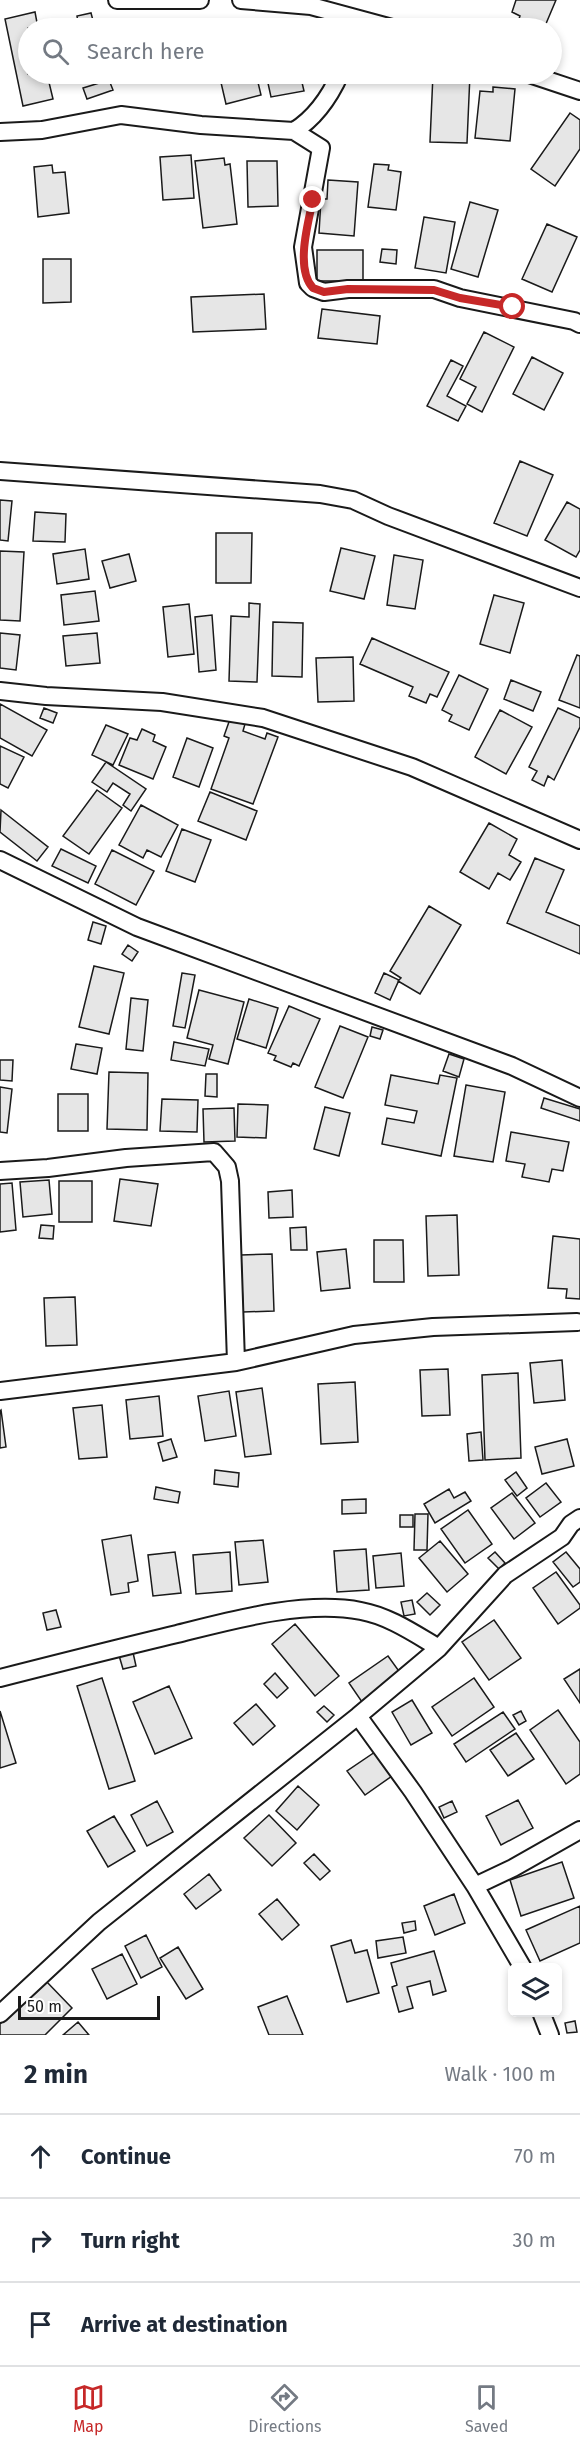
<!DOCTYPE html>
<meta charset="utf-8">
<style>
body{margin:0;font-family:"Fira Sans",sans-serif;background:#f6f6f7;color:#1f2937}
.controls{position:absolute;right:18px;bottom:18px;display:grid;overflow:hidden;border-radius:9px;box-shadow:0 3px 9px #0003}
.controls button{width:54px;height:54px;display:grid;place-items:center;padding:0;border:0;border-bottom:2px solid #e0e1e3;background:#fff;color:#1f2937;font:30px sans-serif}
.scale{position:absolute;left:18px;bottom:15px;width:142px;box-sizing:border-box;padding-left:6px;border:3px solid #1a1a1a;border-top:0;font-size:16px;line-height:21px;white-space:nowrap;color:#1a1a1a;-webkit-text-stroke:4px #fff;paint-order:stroke}
.stop{position:absolute;width:18px;height:18px;margin:-14px;border:4px solid #c62828;border-radius:50%;background:#fff}
.stop.end{background:#c62828;border-color:#fff;box-shadow:0 2px 6px #0008}
.list{margin:0;padding:0;list-style:none}
h2{display:flex;justify-content:space-between;align-items:center;height:78px;margin:0;padding:0 24px;font-size:26px}
h2 small{font-size:20px;font-weight:400;color:#747a83}
.list li{display:grid;grid-template-columns:39px 1fr auto;gap:18px;align-items:center;box-sizing:border-box;height:84px;padding:0 24px;border-top:2px solid #e0e1e3}
.list b{display:block;font-size:22px;white-space:nowrap}
.list em{font-size:20px;font-style:normal;color:#747a83}
.icon{flex:none;width:33px;height:33px;fill:none;stroke:currentColor;stroke-width:2;stroke-linecap:round;stroke-linejoin:round}
.map{position:relative;flex:none;width:580px;height:2035px;overflow:hidden}
.search{position:absolute;background:#fff;box-shadow:0 3px 9px #0003;left:18px;right:18px;top:18px;height:66px;display:flex;align-items:center;gap:15px;box-sizing:border-box;padding:0 21px;border-radius:33px;color:#747a83;font-size:22px}
.sheet{height:330px;background:#fff}
nav{display:flex;justify-content:space-around;align-items:center;box-sizing:border-box;height:84px;border-top:2px solid #e0e1e3;background:#fff;font-size:16px;color:#747a83}
nav a{display:grid;justify-items:center;gap:3px}
nav .on{color:#c62828}
.map>svg:first-child{display:block}
.building{fill:#e6e6e6;stroke:#1a1a1a;stroke-width:1.5}
.lines{fill:none;stroke-linecap:round;stroke-linejoin:round}
.minor-casing{stroke:#1a1a1a;stroke-width:20}
.minor{stroke:#fff;stroke-width:16}
.route{stroke:#c62828;stroke-width:8}
</style>
<div class="map">
<svg width="580" height="2035" viewBox="0 0 580 2035">
<rect width="100%" height="100%" fill="#fff"/>
<path class="building" d="M516,0H556L545,26L536,22L533,28H516L520,16L512,12Z
M35,12L38,28H28V74H47L53,99L23,106L5,19Z
M91,13L95,28H79L77,16Z
M244,23L245,28H221Z
M219,74H256L261,95L226,104Z
M266,74H300L304,91L271,97Z
M433,74H470L467,143L430,142Z
M109,80L113,90L87,99L83,88Z
M493,87L515,89L510,141L475,138L480,91L493,92Z
M570,113L580,120V149L555,186L531,169Z
M191,155L194,198L163,200L160,157Z
M224,158L225,165L230,164L237,224L203,228L195,161Z
M247,161H277L278,206L248,207Z
M374,164L389,165L388,170L401,172L396,210L368,207Z
M52,165L53,173L65,172L69,213L38,217L34,167Z
M328,180L358,182L354,236L319,233L321,199H327Z
M470,202L498,210L478,277L451,269Z
M424,217L455,222L446,273L415,268Z
M547,224L577,237L552,292L522,279Z
M382,249L397,250L396,264L380,262Z
M317,250H363V281H317Z
M43,259H71V302L43,303Z
M264,294L266,329L193,332L191,297Z
M322,309L380,316L377,344L318,338Z
M484,332L514,347L482,412L467,404L476,387L460,379Z
M532,357L563,373L544,410L513,394Z
M451,360L463,366L447,396L466,406L458,421L427,406Z
M520,461L553,475L527,536L494,523Z
M0,500L12,501L8,541L0,540Z
M567,502L580,509V550L576,557L545,540Z
M35,512L66,514L65,542L33,541Z
M216,533H252L251,583H216Z
M341,548L375,556L364,599L330,591Z
M85,549L89,579L57,584L53,554Z
M0,551L24,552L20,621L0,620Z
M129,554L136,581L110,588L102,561Z
M394,555L423,560L415,609L387,605Z
M95,591L99,621L64,625L61,595Z
M494,595L524,603L510,653L480,644Z
M249,603L260,604L257,682L229,681L231,616L249,617Z
M189,604L194,654L168,657L163,607Z
M212,615L216,670L199,672L195,617Z
M273,622L303,623L302,677L272,676Z
M0,633L20,635L16,670L0,668Z
M97,633L100,663L66,666L63,636Z
M372,638L449,672L437,697L430,694L426,703L409,696L413,687L360,664Z
M577,655L580,656V708L559,700Z
M353,657L354,701L318,702L316,658Z
M459,675L488,689L469,730L449,721L452,715L442,710Z
M511,680L541,692L533,711L504,699Z
M0,704L47,730L32,756L0,738Z
M44,708L57,713L53,723L40,718Z
M558,708L580,718V727L554,780L548,776L544,786L532,780L537,771L529,767Z
M500,710L532,727L506,774L475,757Z
M230,719L245,724L243,731L265,739L267,733L278,737L253,804L211,789L229,738L224,736Z
M106,725L128,734L113,765L92,755Z
M142,729L155,735L153,741L166,747L153,779L119,765L130,738L137,740Z
M187,738L213,748L199,787L173,777Z
M0,746L24,757L8,788L0,784Z
M106,762L146,789L131,811L123,805L130,794L113,783L107,792L92,782Z
M97,790L122,808L89,854L63,836Z
M210,792L257,811L246,840L198,821Z
M141,805L178,825L161,857L147,850L143,858L119,845Z
M1,810L48,847L37,861L0,832Z
M489,823L517,839L509,855L521,862L510,880L498,873L489,889L460,872Z
M182,829L211,840L195,882L166,871Z
M61,849L96,866L88,883L52,866Z
M112,850L154,871L136,905L95,884Z
M535,858L564,870L546,912L580,926V954L507,923Z
M429,906L461,925L420,994L398,981L401,978L390,971Z
M93,922L106,926L101,944L88,940Z
M128,945L138,952L132,961L122,954Z
M94,966L124,973L109,1034L79,1027Z
M182,973L195,975L185,1028L173,1026Z
M384,973L399,980L390,1000L375,993Z
M199,990L244,1002L228,1064L209,1059L213,1045L187,1038Z
M131,998L148,1000L143,1051L126,1049Z
M249,999L278,1008L266,1048L237,1039Z
M289,1006L320,1019L299,1066L293,1063L291,1067L274,1060L276,1056L268,1053Z
M340,1026L368,1037L343,1098L315,1087Z
M372,1027L383,1030L380,1039L370,1036Z
M174,1042L209,1049L205,1066L171,1060Z
M76,1044L102,1048L97,1074L71,1069Z
M449,1054L464,1059L459,1077L443,1071Z
M0,1060H13L12,1081L0,1080Z
M109,1072L148,1073L147,1130L107,1129Z
M206,1074H217V1097L205,1096Z
M391,1075L438,1084L440,1075L457,1078L441,1156L382,1144L387,1118L414,1123L417,1111L385,1105Z
M466,1085L505,1092L493,1162L454,1156Z
M0,1087L12,1089L7,1133L0,1132Z
M58,1094H88V1131H58Z
M544,1098L580,1109V1121L541,1108Z
M162,1099L198,1100L197,1132L160,1131Z
M238,1104L268,1105L266,1138L237,1137Z
M325,1107L350,1113L339,1156L314,1149Z
M234,1108L235,1141L204,1142L203,1109Z
M511,1132L569,1142L563,1171L552,1169L549,1182L522,1177L525,1164L506,1161Z
M120,1179L158,1184L151,1226L114,1221Z
M49,1180L52,1214L23,1217L20,1182Z
M59,1181H92V1222H59Z
M12,1183L16,1230L0,1232V1184Z
M292,1190L293,1217L269,1218L268,1192Z
M457,1215L459,1275L428,1276L426,1216Z
M41,1225L54,1226L53,1239L39,1238Z
M306,1227L307,1250H291L290,1228Z
M553,1236L580,1239V1299L566,1298L567,1289L548,1288Z
M374,1240H403L404,1282H374Z
M346,1249L350,1288L321,1291L317,1252Z
M272,1254L274,1311L243,1312L241,1255Z
M75,1297L77,1345L46,1346L44,1298Z
M562,1360L565,1400L534,1403L530,1363Z
M448,1369L450,1415L422,1416L420,1370Z
M518,1373L521,1458L485,1460L482,1375Z
M355,1382L358,1442L321,1444L318,1384Z
M262,1388L271,1454L245,1457L236,1392Z
M229,1391L236,1436L205,1441L198,1396Z
M159,1396L163,1436L130,1439L126,1400Z
M102,1405L107,1457L79,1459L73,1408Z
M1,1410L6,1447L0,1448V1411Z
M481,1432L483,1460L469,1461L467,1434Z
M171,1439L177,1457L163,1461L158,1443Z
M567,1439L574,1466L542,1474L535,1447Z
M215,1470L239,1473L238,1487L214,1484Z
M516,1472L527,1488L517,1496L505,1480Z
M546,1483L561,1502L540,1517L526,1498Z
M156,1487L180,1492L178,1503L154,1499Z
M449,1489L454,1498L465,1492L471,1501L435,1523L424,1504Z
M512,1493L535,1523L514,1539L491,1508Z
M366,1499V1513L342,1514V1500Z
M468,1510L492,1544L465,1563L441,1529Z
M415,1514H428L427,1550H414Z
M400,1515H413V1527H400Z
M131,1535L138,1581L128,1583L129,1592L111,1595L102,1540Z
M263,1540L268,1582L239,1585L235,1542Z
M440,1541L468,1574L447,1592L419,1558Z
M366,1549L369,1590L337,1592L334,1551Z
M175,1552L181,1593L153,1596L148,1555Z
M230,1552L232,1591L196,1594L193,1555Z
M495,1552L505,1563L499,1569L488,1558Z
M566,1552L580,1569V1582L573,1587L553,1562Z
M401,1553L404,1586L376,1588L373,1556Z
M556,1572L580,1605V1608L558,1624L533,1588Z
M427,1593L440,1605L430,1615L417,1602Z
M412,1600L415,1614L404,1616L401,1602Z
M56,1610L61,1627L47,1630L43,1613Z
M494,1620L521,1658L489,1680L462,1642Z
M295,1624L339,1676L315,1696L272,1644Z
M132,1648L136,1666L123,1669L118,1652Z
M388,1656L401,1674L362,1702L349,1683Z
M580,1669V1703L564,1679Z
M275,1673L288,1688L277,1698L264,1684Z
M102,1678L135,1781L109,1789L77,1686Z
M474,1678L494,1707L452,1736L432,1707Z
M169,1686L192,1738L155,1754L133,1702Z
M412,1700L432,1733L411,1745L392,1712Z
M256,1704L275,1726L253,1745L234,1723Z
M324,1706L334,1715L327,1722L317,1712Z
M558,1710L580,1742V1774L566,1784L530,1730Z
M0,1711L16,1763L0,1768Z
M521,1711L526,1721L519,1725L513,1715Z
M503,1712L515,1729L466,1762L454,1744Z
M516,1733L534,1759L508,1776L490,1750Z
M375,1752L392,1776L365,1795L347,1771Z
M298,1786L319,1805L297,1830L276,1811Z
M518,1800L533,1828L501,1845L486,1816Z
M157,1801L173,1832L147,1846L131,1815Z
M452,1801L457,1812L444,1818L439,1807Z
M269,1815L296,1843L272,1866L244,1838Z
M114,1816L135,1851L108,1867L87,1831Z
M314,1854L330,1871L320,1880L304,1863Z
M562,1862L574,1898L521,1916L510,1880Z
M209,1874L221,1890L196,1909L184,1894Z
M454,1894L465,1923L435,1935L424,1906Z
M277,1899L299,1925L282,1940L259,1914Z
M580,1906V1943L540,1961L526,1930Z
M415,1921L416,1930L404,1933L402,1923Z
M146,1935L162,1967L141,1978L125,1946Z
M403,1937L406,1953L378,1958L376,1941Z
M351,1940L355,1953L367,1950L379,1993L347,2002L331,1946Z
M178,1947L203,1989L186,1999L160,1958Z
M434,1951L446,1991L433,1995L430,1981L407,1987L413,2008L399,2012L392,1987L397,1985L391,1963Z
M122,1954L137,1984L107,1999L92,1969Z
M45,1980L72,2008L45,2035H0V2024Z
M287,1996L303,2035H269L258,2007Z
M575,2021L577,2032L567,2033L565,2023Z
M78,2022L89,2035H63Z"/>
<g class="lines">
<defs>
<path id="minor" d="M117,0H200
M241,0L311,6L392,28
M529,74L580,91
M294,131L321,148L303,247L308,283L313,288L324,292L348,289H434L460,298L574,321L580,324
M0,132L42,130L121,115L201,125L294,131C315,118 330,96 340,74
M0,471L320,494L353,500L388,516L580,588
M0,691L46,696L162,702L263,718L412,767L580,840
M0,860L137,927L512,1066L580,1098
M0,1171L48,1168L126,1158L214,1152L227,1167L230,1181L236,1362
M0,1391L236,1362L354,1335L433,1327L577,1322
M0,1678C59,1663 118,1648 177,1634C233,1620 304,1600 361,1611C389,1616 415,1634 439,1648
M358,1716L413,1792L475,1886L523,1968
M475,1886L513,1868L580,1830
M541,2012L550,2035
M0,2014L99,1922L358,1716L439,1648L505,1575L562,1537L571,1524L580,1518"/>
</defs>
<use href="#minor" class="minor-casing"/>
<use href="#minor" class="minor"/>
</g>
<g class="lines">
<path class="route" d="M313,200C308,223 295,269 313,288L324,292L348,289L434,290L460,298L513,307"/>
</g>
</svg>
<div class="controls">
<button><svg class="icon" aria-label="layers" viewBox="0 0 24 24"><path d="M12 4l9 5-9 5-9-5zM3 14l9 5 9-5"/></svg></button>
</div>
<div class="scale">50 m</div>
<div class="stop" style="left:513px;top:307px"></div>
<div class="stop end" style="left:313px;top:200px"></div>
<div class="search"><svg class="icon" aria-label="search" viewBox="0 0 24 24"><circle cx="10" cy="10" r="6"/><path d="M15 15l6 6"/></svg>Search here</div>
</div>
<section class="sheet">
<h2>2 min<small>Walk · 100 m</small></h2>
<ul class="list">
<li><svg class="icon" aria-label="ahead" viewBox="0 0 24 24"><path d="M12 20V5M6 11l6-6 6 6"/></svg><div><b>Continue</b></div><em>70 m</em></li>
<li><svg class="icon" aria-label="right" viewBox="0 0 24 24"><path d="M7 20v-9h11M14 6l5 5-5 5"/></svg><div><b>Turn right</b></div><em>30 m</em></li>
<li><svg class="icon" aria-label="arrive" viewBox="0 0 24 24"><path d="M6 21V4h12l-3 4 3 4H6"/></svg><div><b>Arrive at destination</b></div></li>
</ul>
</section>
<nav>
<a class="on"><svg class="icon" aria-label="map" viewBox="0 0 24 24"><path d="M3 6l6-2 6 2 6-2v14l-6 2-6-2-6 2zM9 4v14M15 6v14"/></svg>Map</a>
<a><svg class="icon" aria-label="directions" viewBox="0 0 24 24"><path d="M12 3l9 9-9 9-9-9zM9 14v-3h6M13 9l2 2-2 2"/></svg>Directions</a>
<a><svg class="icon" aria-label="saved" viewBox="0 0 24 24"><path d="M7 4h10v16l-5-4-5 4z"/></svg>Saved</a>
</nav>
